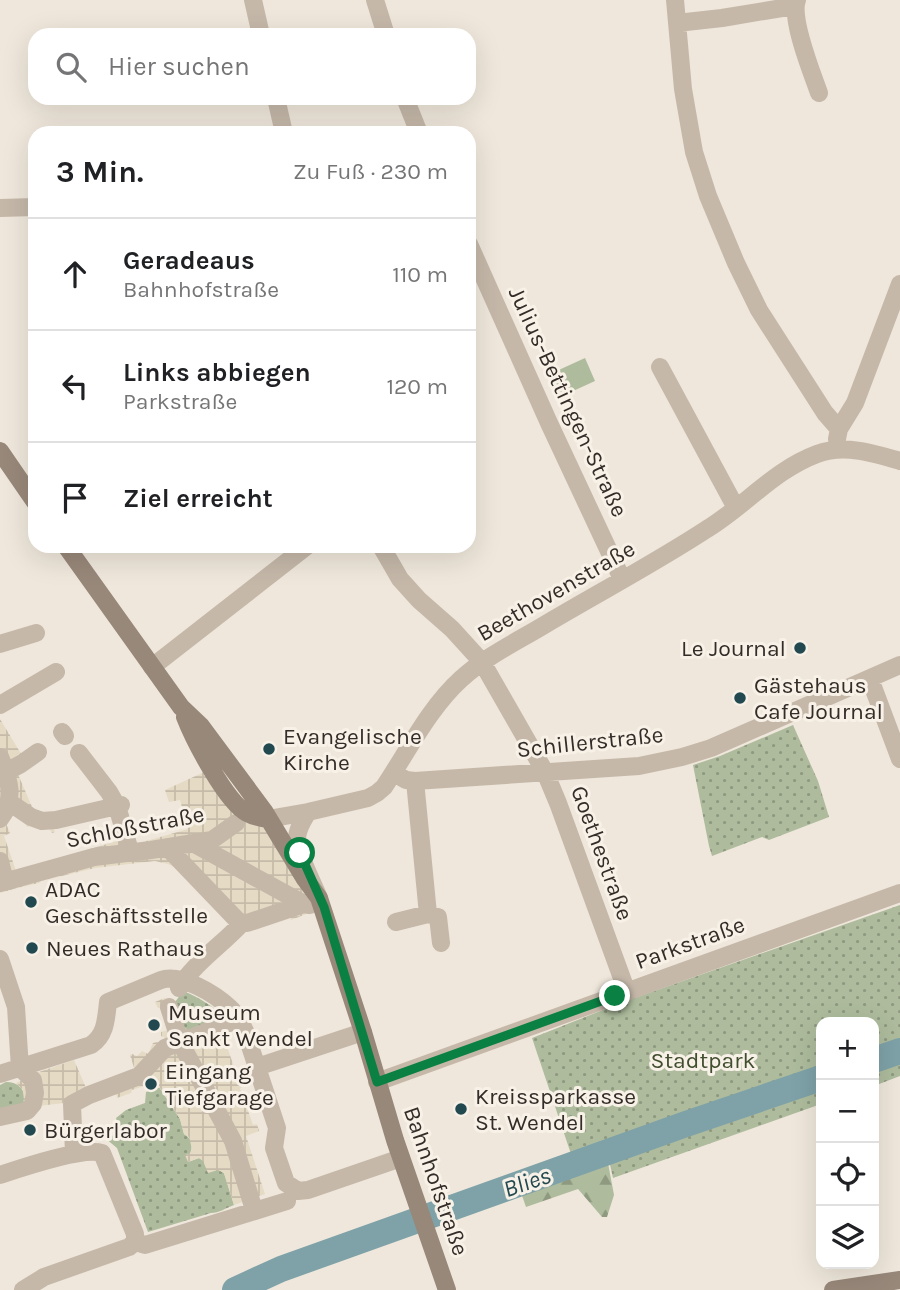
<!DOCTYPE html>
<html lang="de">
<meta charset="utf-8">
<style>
body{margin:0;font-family:Karla,sans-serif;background:#f2f2f2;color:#202124}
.controls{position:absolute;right:21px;bottom:21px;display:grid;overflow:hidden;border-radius:14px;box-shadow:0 7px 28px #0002}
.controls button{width:63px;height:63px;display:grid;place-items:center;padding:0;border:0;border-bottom:2px solid #e0e0e0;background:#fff;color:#202124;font:35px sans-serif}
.stop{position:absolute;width:21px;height:21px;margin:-16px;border:5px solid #0b8043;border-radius:50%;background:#fff}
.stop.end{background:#0b8043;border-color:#fff;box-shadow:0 2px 7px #0008}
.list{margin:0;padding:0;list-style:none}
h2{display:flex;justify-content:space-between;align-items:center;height:91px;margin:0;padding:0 28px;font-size:30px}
h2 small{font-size:23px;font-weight:400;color:#757577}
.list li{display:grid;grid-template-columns:46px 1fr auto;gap:21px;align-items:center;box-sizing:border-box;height:112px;padding:0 28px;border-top:2px solid #e0e0e0}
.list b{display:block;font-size:26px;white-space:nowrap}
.list p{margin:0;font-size:23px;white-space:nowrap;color:#757577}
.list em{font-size:23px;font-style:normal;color:#757577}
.icon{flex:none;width:38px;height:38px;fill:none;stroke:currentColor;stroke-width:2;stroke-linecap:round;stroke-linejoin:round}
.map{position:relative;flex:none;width:900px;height:1290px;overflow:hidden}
.search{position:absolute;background:#fff;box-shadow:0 7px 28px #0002;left:28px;top:28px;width:448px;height:77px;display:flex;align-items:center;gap:18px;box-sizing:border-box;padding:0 24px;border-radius:21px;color:#757577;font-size:26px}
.panel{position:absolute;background:#fff;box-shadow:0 7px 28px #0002;left:28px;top:126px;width:448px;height:427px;border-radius:21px}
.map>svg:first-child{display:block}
.green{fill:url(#green-dots)}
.forest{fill:url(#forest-firs)}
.pitch{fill:#aebc9d}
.plaza{fill:url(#plaza-grid)}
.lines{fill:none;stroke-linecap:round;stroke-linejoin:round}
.river{stroke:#7ea2a8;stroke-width:26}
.street{stroke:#c5b8a9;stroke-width:18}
.secondary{stroke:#98887a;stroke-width:18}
.route{stroke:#0b8043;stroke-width:9}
.poi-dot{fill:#224850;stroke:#f7f1e7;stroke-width:2.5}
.labels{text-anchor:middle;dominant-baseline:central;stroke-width:6;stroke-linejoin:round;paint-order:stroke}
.street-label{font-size:23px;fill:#332c28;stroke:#f7f1e7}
.poi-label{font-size:23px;fill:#332c28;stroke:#f7f1e7;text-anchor:start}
.park-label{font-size:23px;fill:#404e2e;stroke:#f7f1e7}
.water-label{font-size:24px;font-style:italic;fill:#224850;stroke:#f7f1e7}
</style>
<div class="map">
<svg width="900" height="1290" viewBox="0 0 900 1290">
<defs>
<pattern id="green-dots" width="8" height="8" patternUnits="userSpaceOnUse" patternTransform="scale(1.75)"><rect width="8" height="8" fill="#aebc9d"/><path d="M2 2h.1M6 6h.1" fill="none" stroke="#8e9980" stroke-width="1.8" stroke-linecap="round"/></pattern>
<pattern id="forest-firs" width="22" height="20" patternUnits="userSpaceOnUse" patternTransform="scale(1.75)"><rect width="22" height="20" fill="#aebc9d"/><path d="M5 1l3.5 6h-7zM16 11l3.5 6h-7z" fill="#8e9980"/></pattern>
<pattern id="plaza-grid" width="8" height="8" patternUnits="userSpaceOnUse" patternTransform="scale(1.75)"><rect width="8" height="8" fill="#e5dac4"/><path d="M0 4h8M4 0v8" fill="none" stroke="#c5bba8"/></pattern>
</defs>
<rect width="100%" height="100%" fill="#efe7db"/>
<path class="green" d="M793,725L818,781L829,817L769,840L762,837L712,856L709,846L693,765L720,756Z
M900,905V1076L874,1086V1022H821V1104L613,1178L605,1142L571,1154L532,1038L623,1002Z
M183,991C199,997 217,1009 229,1021L193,1034L178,1023L173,1005Z
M6,1082C21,1082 28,1093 22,1106L0,1111V1085Z
M159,1087L180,1119L184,1134C196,1141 191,1151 188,1162L199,1158L224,1173L234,1205C226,1208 219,1213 211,1213L148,1232L117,1148L105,1138L121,1133L116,1118L126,1110L145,1103L146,1092Z"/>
<path class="forest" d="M605,1154L608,1163L614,1195L607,1217H602L578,1189L526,1207L518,1184Z"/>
<path class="pitch" d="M585,358L595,381L560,397L550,374Z"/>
<path class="plaza" d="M0,719L23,757L17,772L33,809L53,827L55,832L52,833L48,826L36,824L27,827L22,814L9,816L5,821L10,833L4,836L16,871L117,841L110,812L136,844L188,829L180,800L169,802L165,790L202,773L208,764L258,817L305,879L309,913L291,920L290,916L238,934L182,871L168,864L155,861L95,868L41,881L39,883L17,888L0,893Z
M165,998L178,1023L193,1034L221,1030L237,1075L247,1072L251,1083L240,1088L253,1125L257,1124L259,1131L246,1136L265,1194L234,1205L224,1173L218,1170L208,1173L203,1161L199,1158L188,1162L185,1155L190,1153L192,1149L189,1137L184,1134L180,1119L160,1088H156V1077L151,1074L143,1083L144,1086L132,1090L131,1093L117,1098L116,1093L91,1100L38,1106L24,1101L23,1090L16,1083L39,1072L74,1060L87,1090L136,1074L130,1055L132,1054L137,1056L142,1051L148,1054L153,1043L157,1042L164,1046L167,1039L161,1036V1032L168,1030L160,1008H158L155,1002Z"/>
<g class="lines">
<path class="river" d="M874,1060L900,1051
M235,1290L281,1269L686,1124L821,1078"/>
<path class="street" d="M253,0L261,35
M375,0L386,35
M675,0L683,89L694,152L708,196L736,263L759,310L825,413L839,429
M797,0C790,19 812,73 819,93
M677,23L722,18L794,6
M276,98L284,133
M405,98L419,133
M0,208L35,207
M469,244L549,423L622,579
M660,367L736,508
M837,439L839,429L855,403L900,284
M381,546L400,579L419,600L452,629L482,662L545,772L558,803L627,992
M0,644L36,633
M152,667L307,546
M870,679L900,759
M0,705L56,672
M62,732L65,736
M79,753L109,792L117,806L130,851
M0,757C9,779 16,799 0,819
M6,772L21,764L38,752
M394,773L406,780L415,781L639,766L682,757L711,748L900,665
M9,802L31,817L42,821L56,820L121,805
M268,819L308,812L368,798L377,793L384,787C408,751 429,708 461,679C486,656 518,641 546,624C600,592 655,563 707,529C745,506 774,470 817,454C844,444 873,453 900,461
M193,843L304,904L310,905
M167,847L237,920L242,923H247L304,904L319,898C313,883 297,853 297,839C297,829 303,820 308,812
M0,861L5,882
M0,883L94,857L151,850L212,840L236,823
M428,914L438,917L441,943
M396,922L428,914L415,781
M0,959L16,1007L20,1068L33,1080L35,1093L33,1104L27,1111L0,1117
M179,988C195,962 222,945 242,923
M169,1007L180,1042L233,1141L254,1210
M257,1067L363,1032
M0,1074L91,1045C106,1035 106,1019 108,1002L161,980C181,973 215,994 230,1008C237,1014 241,1022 245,1031L277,1128L274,1148L286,1183L298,1191L308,1190L401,1158
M377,1082L900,893
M74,1154L72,1104L89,1095L139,1076L165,1048L239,1019
M0,1175C21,1168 83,1147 102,1153L135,1234V1242L129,1247L44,1277L23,1290
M135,1242L145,1245L287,1201"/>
<path class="secondary" d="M0,451L35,502
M66,546L181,707L201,726L264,811L305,879L319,898L363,1032L395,1140L447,1290
M185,717C194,740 226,802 247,813C254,817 261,818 268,819
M833,1290L900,1280"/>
</g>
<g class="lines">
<path class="route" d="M300,853L324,907L377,1082L615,996"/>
</g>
<g class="poi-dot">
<circle cx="800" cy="648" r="7"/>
<circle cx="740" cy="698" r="7"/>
<circle cx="269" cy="749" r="7"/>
<circle cx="31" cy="902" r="7"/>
<circle cx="32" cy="948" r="7"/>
<circle cx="154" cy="1025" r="7"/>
<circle cx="151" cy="1084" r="7"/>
<circle cx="461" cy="1109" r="7"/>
<circle cx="30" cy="1130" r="7"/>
</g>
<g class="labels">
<g class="street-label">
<text transform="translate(568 402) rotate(65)">Julius-Bettingen-Straße</text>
<text transform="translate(556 591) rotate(-30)">Beethovenstraße</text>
<text transform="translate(590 742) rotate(-6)">Schillerstraße</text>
<text transform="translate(135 827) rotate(-11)">Schloßstraße</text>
<text transform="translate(602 853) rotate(70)">Goethestraße</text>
<text transform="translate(690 943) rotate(-20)">Parkstraße</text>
<text transform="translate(436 1181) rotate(71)">Bahnhofstraße</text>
</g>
<g class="poi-label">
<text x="786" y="648" text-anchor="end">Le Journal</text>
<text x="754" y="685">Gästehaus<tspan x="754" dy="26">Cafe Journal</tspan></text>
<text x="283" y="736">Evangelische<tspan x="283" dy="26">Kirche</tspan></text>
<text x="45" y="889">ADAC<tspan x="45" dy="26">Geschäftsstelle</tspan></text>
<text x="46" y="948">Neues Rathaus</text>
<text x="168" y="1012">Museum<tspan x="168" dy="26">Sankt Wendel</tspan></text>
<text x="165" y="1071">Eingang<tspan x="165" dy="26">Tiefgarage</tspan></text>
<text x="475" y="1096">Kreissparkasse<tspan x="475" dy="26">St. Wendel</tspan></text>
<text x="44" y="1130">Bürgerlabor</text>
</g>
<g class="park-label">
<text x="703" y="1060">Stadtpark</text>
</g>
<g class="water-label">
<text transform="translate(527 1182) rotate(-19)">Blies</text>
</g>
</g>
</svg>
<div class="controls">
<button>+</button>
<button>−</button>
<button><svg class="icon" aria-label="locate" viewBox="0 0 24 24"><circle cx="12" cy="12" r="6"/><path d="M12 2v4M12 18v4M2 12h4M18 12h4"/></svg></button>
<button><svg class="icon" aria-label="layers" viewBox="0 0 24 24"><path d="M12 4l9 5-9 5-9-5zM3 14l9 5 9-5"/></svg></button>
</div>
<div class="stop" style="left:300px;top:853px"></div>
<div class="stop end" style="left:615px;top:996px"></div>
<div class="search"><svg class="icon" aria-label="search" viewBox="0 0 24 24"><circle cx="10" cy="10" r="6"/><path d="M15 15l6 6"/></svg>Hier suchen</div>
<section class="panel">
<h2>3 Min.<small>Zu Fuß · 230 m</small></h2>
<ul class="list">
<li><svg class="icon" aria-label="ahead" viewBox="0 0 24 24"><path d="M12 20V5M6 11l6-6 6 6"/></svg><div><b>Geradeaus</b><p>Bahnhofstraße</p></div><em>110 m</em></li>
<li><svg class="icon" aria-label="left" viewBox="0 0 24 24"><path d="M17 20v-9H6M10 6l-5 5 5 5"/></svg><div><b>Links abbiegen</b><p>Parkstraße</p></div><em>120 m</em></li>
<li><svg class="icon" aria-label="arrive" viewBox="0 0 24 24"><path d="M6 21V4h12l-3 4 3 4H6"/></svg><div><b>Ziel erreicht</b></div></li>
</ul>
</section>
</div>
